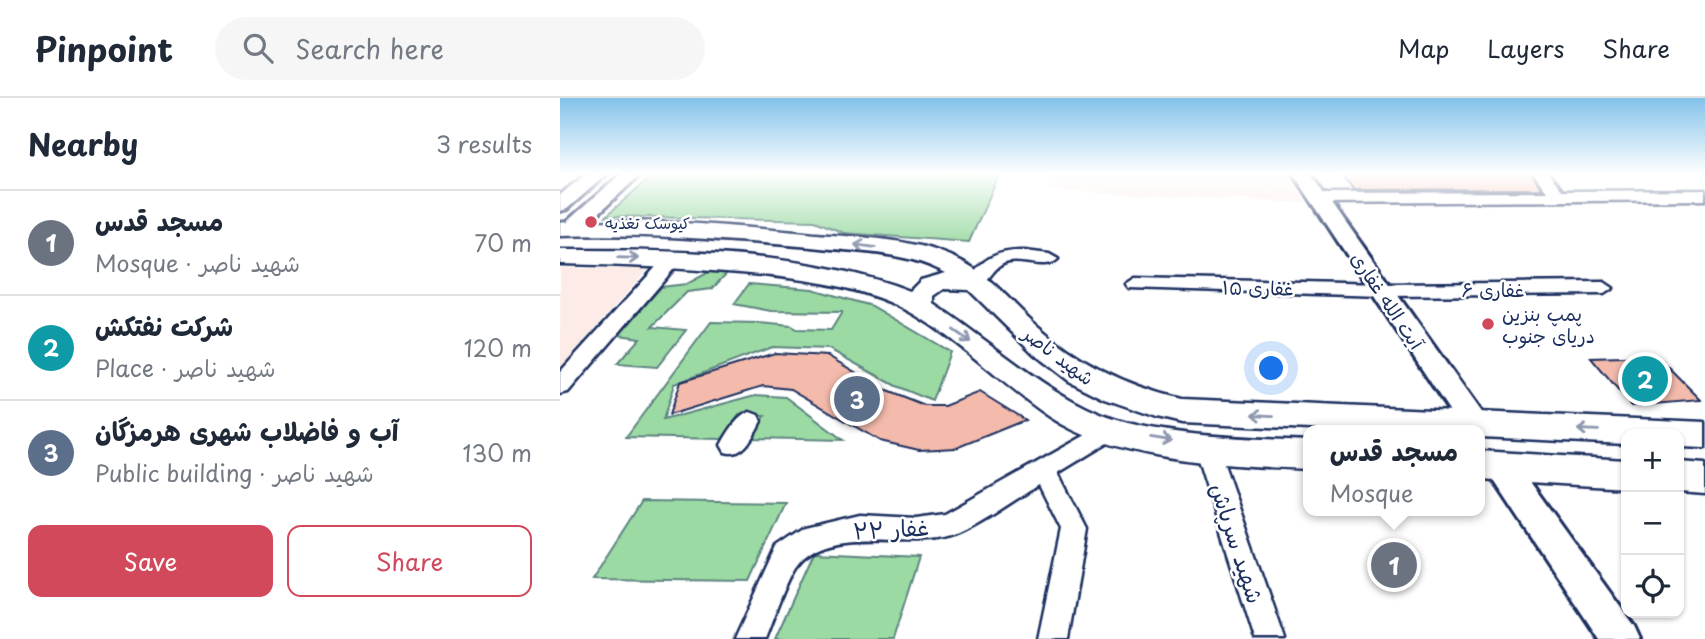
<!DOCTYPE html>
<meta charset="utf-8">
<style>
body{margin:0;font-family:"Playpen Sans","Playpen Sans Arabic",sans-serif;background:#f6f6f7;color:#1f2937}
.controls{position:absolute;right:21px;bottom:21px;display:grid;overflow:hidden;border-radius:14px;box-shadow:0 2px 5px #0004}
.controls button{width:63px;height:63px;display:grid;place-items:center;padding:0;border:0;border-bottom:2px solid #e0e1e3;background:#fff;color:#1f2937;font:35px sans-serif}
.you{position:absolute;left:712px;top:271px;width:24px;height:24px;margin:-18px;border:5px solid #fff;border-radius:50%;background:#1a73e8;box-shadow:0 0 0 10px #1a73e833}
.badge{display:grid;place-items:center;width:46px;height:46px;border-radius:50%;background:#d1495b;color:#fff;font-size:23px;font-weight:700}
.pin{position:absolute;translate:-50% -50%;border:4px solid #fff;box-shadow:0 2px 7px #0006}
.popup{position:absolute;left:743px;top:327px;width:182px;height:91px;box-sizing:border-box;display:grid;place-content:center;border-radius:14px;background:#fff;filter:drop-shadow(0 2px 5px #0005);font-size:23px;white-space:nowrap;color:#747a83}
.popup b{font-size:26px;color:#1f2937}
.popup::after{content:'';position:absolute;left:50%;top:100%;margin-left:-14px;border:14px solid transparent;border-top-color:#fff}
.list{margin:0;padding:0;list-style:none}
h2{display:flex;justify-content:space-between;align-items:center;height:91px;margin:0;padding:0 28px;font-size:30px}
h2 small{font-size:23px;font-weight:400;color:#747a83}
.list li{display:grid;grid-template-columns:46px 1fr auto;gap:21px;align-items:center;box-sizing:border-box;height:105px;padding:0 28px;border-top:2px solid #e0e1e3}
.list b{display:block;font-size:26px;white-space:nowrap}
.list p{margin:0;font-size:23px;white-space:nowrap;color:#747a83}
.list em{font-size:23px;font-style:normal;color:#747a83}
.actions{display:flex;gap:14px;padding:21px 28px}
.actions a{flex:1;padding:16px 0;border:2px solid #d1495b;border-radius:14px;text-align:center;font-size:24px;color:#d1495b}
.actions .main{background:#d1495b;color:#fff}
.icon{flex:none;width:38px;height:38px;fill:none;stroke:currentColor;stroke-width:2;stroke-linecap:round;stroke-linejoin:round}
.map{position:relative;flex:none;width:1145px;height:541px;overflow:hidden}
header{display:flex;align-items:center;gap:42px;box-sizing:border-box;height:98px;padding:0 35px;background:#fff;border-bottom:2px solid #e0e1e3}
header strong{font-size:33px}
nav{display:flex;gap:38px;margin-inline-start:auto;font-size:24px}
.search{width:490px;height:63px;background:#f6f6f7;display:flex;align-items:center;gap:18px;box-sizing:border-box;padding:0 24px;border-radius:38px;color:#747a83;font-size:26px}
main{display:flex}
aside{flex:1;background:#fff}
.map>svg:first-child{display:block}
.built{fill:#fcebe6}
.green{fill:#9cdaa3;stroke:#5c8480;stroke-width:2}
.building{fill:#f4bbac;stroke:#1b2f5e;stroke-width:2}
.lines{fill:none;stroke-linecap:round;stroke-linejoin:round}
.minor-casing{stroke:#1b2f5e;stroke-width:5}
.tertiary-casing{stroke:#1b2f5e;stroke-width:6}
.secondary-casing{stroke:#1b2f5e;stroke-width:5}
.minor{fill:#fff;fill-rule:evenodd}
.tertiary{fill:#fff;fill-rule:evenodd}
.secondary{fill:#fff;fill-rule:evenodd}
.oneway{stroke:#8d97ae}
.poi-dot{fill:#d1495b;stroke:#fff;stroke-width:2.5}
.labels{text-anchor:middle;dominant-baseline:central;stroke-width:5;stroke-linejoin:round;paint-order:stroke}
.far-poi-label{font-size:16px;fill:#1b2f5e;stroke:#fff;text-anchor:start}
.street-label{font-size:19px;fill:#1b2f5e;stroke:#fff}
.poi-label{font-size:19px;fill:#1b2f5e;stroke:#fff;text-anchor:start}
.near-street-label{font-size:23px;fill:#1b2f5e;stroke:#fff}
</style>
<header>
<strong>Pinpoint</strong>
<div class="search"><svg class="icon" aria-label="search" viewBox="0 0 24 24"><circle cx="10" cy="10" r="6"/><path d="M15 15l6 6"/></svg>Search here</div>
<nav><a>Map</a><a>Layers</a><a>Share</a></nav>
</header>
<main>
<aside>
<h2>Nearby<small>3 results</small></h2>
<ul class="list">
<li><span class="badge" style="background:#6b7280">1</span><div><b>مسجد قدس</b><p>Mosque · شهید ناصر</p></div><em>70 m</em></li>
<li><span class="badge" style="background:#0f9aa8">2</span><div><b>شرکت نفتکش</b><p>Place · شهید ناصر</p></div><em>120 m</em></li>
<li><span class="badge" style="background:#5c6f8a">3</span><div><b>آب و فاضلاب شهری هرمزگان</b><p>Public building · شهید ناصر</p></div><em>130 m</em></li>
</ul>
<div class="actions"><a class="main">Save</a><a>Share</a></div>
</aside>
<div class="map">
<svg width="1145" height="541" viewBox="0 0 1145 541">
<rect width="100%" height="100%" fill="#fff"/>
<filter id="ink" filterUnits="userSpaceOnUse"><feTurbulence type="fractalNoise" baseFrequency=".0143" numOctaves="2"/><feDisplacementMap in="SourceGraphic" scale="14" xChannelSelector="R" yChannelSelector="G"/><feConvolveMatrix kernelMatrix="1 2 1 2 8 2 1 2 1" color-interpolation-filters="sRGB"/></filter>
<g filter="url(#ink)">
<path class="built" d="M493,75H728L746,105L487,92Z
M0,170L88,171L0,270Z"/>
<path class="green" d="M95,75H440L409,144L284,135L255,123L46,118Z
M149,174H168L152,191L127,194L92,229L126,232L97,269L57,266L80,240L59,237L101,189L127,186Z
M189,186L252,191L312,208L390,254L372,303L336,288L269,251L212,249L114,286L103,322L196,297L226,299L283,342L190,340L205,318L179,317L162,341L66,339L151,224L199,225L232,228L237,231L271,232L282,214L211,213L174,206Z
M82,403L226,405L190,483L32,481Z
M254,454L359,459L333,541H215Z"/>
<path class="building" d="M781,75H971L982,91L793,92Z
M215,255L268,258L327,293L365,308H385L420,294L465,322L396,350L359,352L320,343L231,291L203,288L109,317L120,284Z
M1097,258L1141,302L1071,308L1031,260Z"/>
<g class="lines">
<defs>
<path id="minor" d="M973,75H988L1003,93L1145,92V102L759,105L751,100L759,95L987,94Z
M465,153L489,156L498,161C487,172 464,161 449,164C432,167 429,187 415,191L406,185C421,161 436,152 465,153Z
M112,157L118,158L121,162L118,166L8,294L0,296V274L106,158Z
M575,180L822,186L1044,184L1053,190L1044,196L822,198L569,190L566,186Z
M190,314L198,317L201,323C193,338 184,360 165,354L161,347C168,335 177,318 190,314Z
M549,324L557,327L561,333L557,339L498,375L527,431L508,541H478L501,431L479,387C455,401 416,430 391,438C345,452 270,424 237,467C227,479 212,524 205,541H175L217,449L245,430L300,417L356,420L385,416Z
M646,340L654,342L658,349L725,541H695L634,349L638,342Z"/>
<path id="tertiary" d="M27,75H48L7,111L0,113V97Z
M62,75H82L17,135H3L0,131L3,127Z
M733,75H751L925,320L929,328L925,336L920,338V332H902Z
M942,356L953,360L1074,528L1080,541H1039L931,378L927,369L931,360Z"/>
<path id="secondary" d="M65,123C129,124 192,130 256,136C305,140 361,140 405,165C432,180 451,204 473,224C518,264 564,287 622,301L1145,324V350L1119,349V336H1066V346L920,339V332H771L622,325L597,319L545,301L509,283L474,256L409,192L384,191L374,198V206C428,241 478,289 538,315C595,339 685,340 748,343V371C669,367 558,364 490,319C440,286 389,231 336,207C287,185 233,180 180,175C120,170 60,167 0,166V152C111,152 247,153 350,193L361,182L386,175C345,153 296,154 251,149C167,142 84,135 0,138V124Z
M920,353L1066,362V390L920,381Z
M1119,364L1145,366V396L1119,394Z"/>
</defs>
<use href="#minor" class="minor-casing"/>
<use href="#tertiary" class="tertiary-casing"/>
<use href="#secondary" class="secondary-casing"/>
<use href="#minor" class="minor"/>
<use href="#tertiary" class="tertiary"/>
<use href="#secondary" class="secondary"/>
</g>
<defs><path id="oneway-shaft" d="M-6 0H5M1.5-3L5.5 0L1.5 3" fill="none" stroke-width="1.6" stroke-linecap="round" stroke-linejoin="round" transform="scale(1.75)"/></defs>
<g class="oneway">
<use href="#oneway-shaft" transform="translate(305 148) rotate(-173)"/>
<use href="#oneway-shaft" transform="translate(68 160) rotate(2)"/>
<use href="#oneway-shaft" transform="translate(402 238) rotate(35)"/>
<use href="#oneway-shaft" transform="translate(703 317) rotate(-177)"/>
<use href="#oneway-shaft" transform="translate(1028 332) rotate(-178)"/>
<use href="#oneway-shaft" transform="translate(601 341) rotate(9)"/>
</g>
</g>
<linearGradient id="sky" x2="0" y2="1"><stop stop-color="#83c2ea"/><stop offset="0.5" stop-color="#fff"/><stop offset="1" stop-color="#fff" stop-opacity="0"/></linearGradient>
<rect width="1145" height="151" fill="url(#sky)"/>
<g class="poi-dot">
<circle cx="31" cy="124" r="7"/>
<circle cx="928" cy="226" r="7"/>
</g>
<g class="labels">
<g class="far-poi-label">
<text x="45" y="124">کیوسک تغذیه</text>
</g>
<g class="street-label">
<text transform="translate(698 189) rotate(1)">غفاری ۱۵</text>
<text x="933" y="191">غفاری ۶</text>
<text transform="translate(828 202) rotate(56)">آیت الله غفاری</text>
<text transform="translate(499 257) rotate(37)">شهید ناصر</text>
</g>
<g class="poi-label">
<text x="942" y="215">پمپ بنزین<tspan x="942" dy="22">دریای جنوب</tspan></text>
</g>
<g class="near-street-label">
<text transform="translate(331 430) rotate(-3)">غفار ۲۲</text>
<text transform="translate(678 445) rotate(72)">شهید سرپاش</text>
</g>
</g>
</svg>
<div class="controls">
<button>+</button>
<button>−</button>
<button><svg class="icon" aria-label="locate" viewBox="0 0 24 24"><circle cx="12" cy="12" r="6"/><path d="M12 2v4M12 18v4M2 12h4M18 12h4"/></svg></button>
</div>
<div class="you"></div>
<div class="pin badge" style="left:834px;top:467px;background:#6b7280">1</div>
<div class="popup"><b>مسجد قدس</b>Mosque</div>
<div class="pin badge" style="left:1085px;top:281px;background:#0f9aa8">2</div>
<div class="pin badge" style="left:297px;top:301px;background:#5c6f8a">3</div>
</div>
</main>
